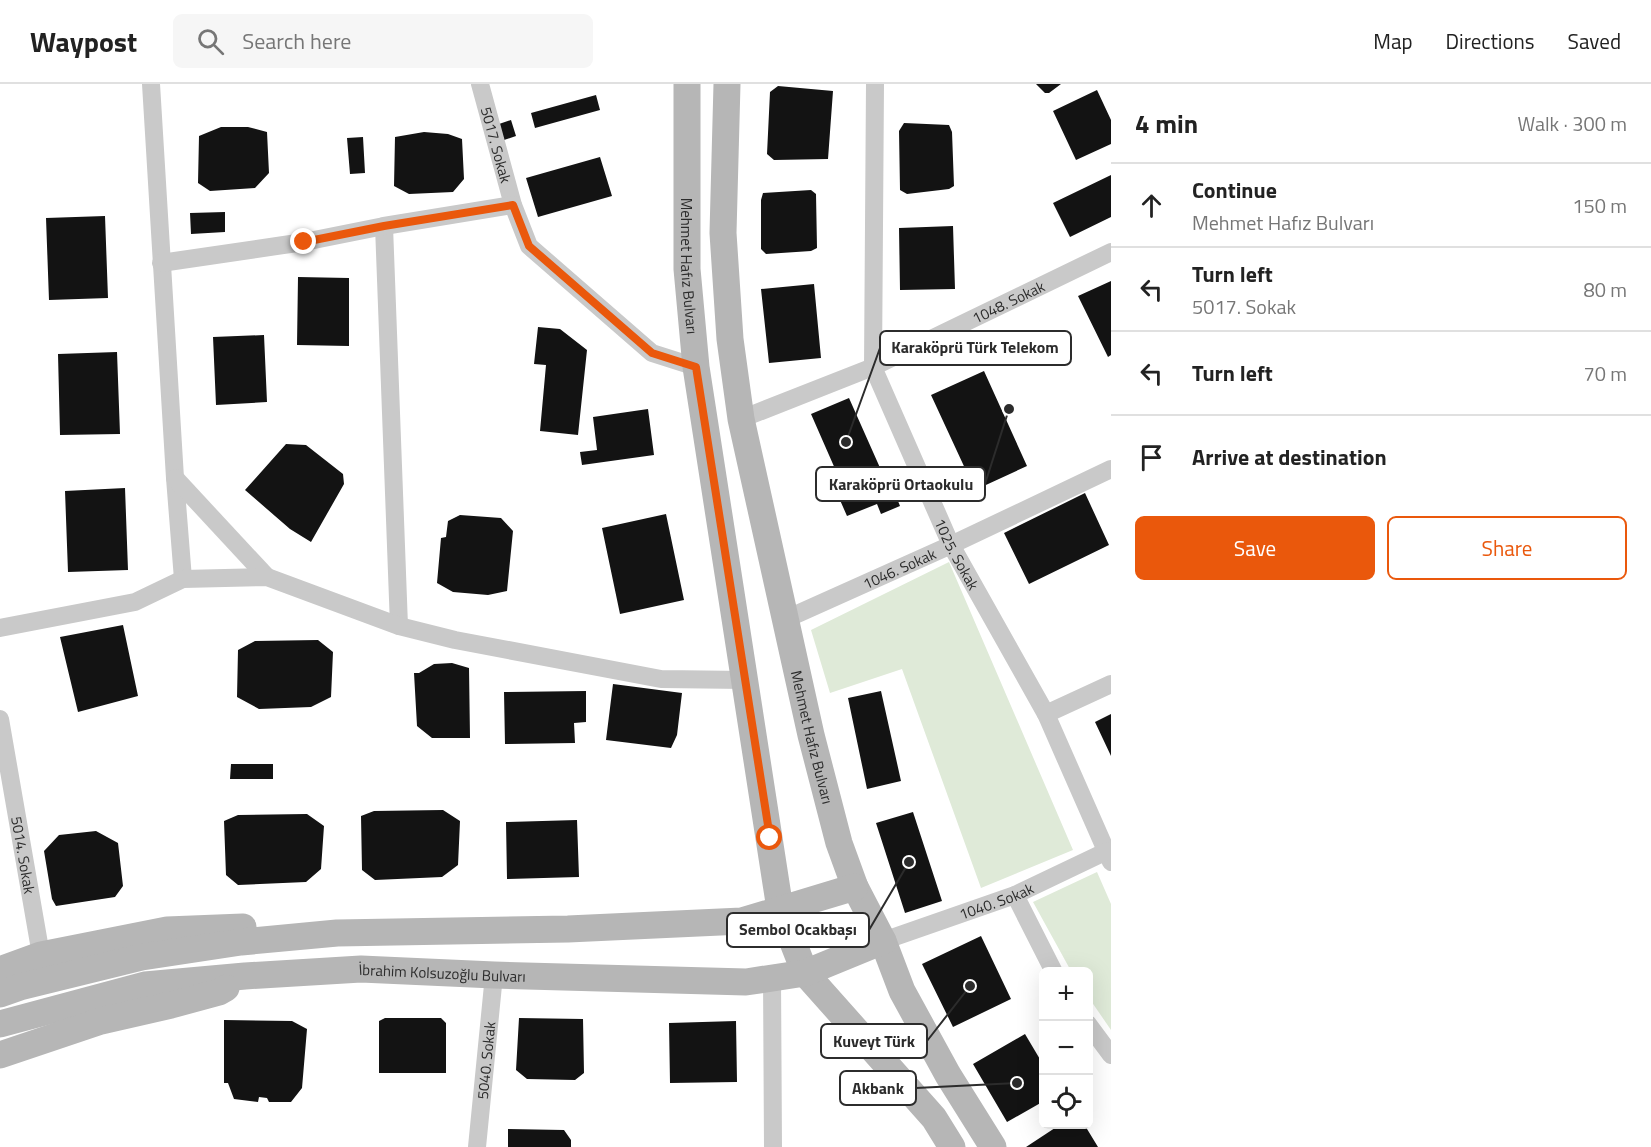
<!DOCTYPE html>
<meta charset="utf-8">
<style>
body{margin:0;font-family:"Titillium Web",sans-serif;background:#f6f6f6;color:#222}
.controls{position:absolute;right:18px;bottom:18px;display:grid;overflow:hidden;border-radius:9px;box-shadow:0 6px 24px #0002}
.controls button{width:54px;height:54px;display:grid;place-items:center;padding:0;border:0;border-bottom:2px solid #e0e0e0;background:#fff;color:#222;font:30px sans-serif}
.stop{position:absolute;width:18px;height:18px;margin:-14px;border:4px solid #ea580c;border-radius:50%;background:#fff}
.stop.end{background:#ea580c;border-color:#fff;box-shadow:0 2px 6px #0008}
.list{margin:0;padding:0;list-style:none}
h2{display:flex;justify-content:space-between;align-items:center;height:78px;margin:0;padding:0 24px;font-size:26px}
h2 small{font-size:20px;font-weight:400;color:#767676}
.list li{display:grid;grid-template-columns:39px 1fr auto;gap:18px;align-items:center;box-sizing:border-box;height:84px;padding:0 24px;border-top:2px solid #e0e0e0}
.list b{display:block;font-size:22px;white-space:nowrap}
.list p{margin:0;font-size:20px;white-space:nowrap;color:#767676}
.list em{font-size:20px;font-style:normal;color:#767676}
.actions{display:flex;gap:12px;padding:18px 24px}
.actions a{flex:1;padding:14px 0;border:2px solid #ea580c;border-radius:9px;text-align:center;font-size:21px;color:#ea580c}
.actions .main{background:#ea580c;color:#fff}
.icon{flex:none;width:33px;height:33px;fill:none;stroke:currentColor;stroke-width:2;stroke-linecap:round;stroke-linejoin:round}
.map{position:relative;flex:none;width:1111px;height:1063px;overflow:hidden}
header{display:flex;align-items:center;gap:36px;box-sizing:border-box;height:84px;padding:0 30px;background:#fff;border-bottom:2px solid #e0e0e0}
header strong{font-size:28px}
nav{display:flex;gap:33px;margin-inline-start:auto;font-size:21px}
.search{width:420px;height:54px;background:#f6f6f6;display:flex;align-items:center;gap:15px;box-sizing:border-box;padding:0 21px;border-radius:9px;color:#767676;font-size:22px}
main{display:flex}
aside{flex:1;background:#fff}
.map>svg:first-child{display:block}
.green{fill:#dfead8}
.building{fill:#131313}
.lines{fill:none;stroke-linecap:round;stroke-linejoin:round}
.minor{stroke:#c9c9c9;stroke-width:18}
.secondary{stroke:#b6b6b6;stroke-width:27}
.route{stroke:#ea580c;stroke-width:8}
.labels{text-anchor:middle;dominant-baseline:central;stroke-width:6;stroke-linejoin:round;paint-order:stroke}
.street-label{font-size:15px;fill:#2c2c2c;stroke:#fff}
.leader{fill:none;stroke:#2c2c2c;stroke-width:2}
.callout-dot{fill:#2c2c2c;stroke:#fff;stroke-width:2}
.callout{fill:#fff;stroke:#2c2c2c;stroke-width:2}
.callout-label{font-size:16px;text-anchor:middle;font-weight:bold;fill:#2c2c2c}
</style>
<header>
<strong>Waypost</strong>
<div class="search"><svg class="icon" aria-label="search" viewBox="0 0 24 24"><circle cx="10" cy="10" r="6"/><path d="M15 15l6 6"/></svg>Search here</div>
<nav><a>Map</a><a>Directions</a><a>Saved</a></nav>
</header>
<main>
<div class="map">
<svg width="1111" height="1063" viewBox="0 0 1111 1063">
<rect width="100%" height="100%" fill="#fff"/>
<path class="green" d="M949,478L1073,766L981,804L902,585L830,609L811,546Z
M1097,788L1111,820V946L1089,914L1088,888L1071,887L1033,818Z"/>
<path class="building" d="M1036,0H1061L1049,9H1045Z
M778,2L833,7L828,75L774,76L767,70L770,8Z
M1097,6L1111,36V60L1076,76L1053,27Z
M596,11L600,26L535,44L531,29Z
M511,36L516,52L504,56L499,40Z
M904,39L949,41L952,48L954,102L949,105L907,110L900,106L899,47Z
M221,43H248L267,48L269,89L255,104L210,107L198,99L199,52Z
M424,48L448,50L462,55L464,95L453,108L409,110L394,102L395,53Z
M363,53L365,89L350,90L347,54Z
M600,73L612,112L538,133L526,94Z
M1111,91V133L1070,153L1053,119Z
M811,106L816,110L817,164L811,167L766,170L761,165V116L763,109Z
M225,128V148L191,150L190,129Z
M105,132L108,214L49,216L46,134Z
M953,142L955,205L900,206L899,144Z
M298,193L349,194V262L297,261Z
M1111,197V271L1108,273L1078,212Z
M814,200L821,274L769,279L761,205Z
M538,243L560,245L587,266L578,351L540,347L546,281L534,280Z
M264,251L267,318L216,321L213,253Z
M117,268L120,350L60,351L58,270Z
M984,287L1027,382L975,406L931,311Z
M849,314L881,386L843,403L811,330Z
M648,325L654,371L582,381L580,368L597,366L593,333Z
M286,360L306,361L343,390L344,400L311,458L290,445L245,406Z
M886,387L900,422L881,430L877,420L847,432L836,407Z
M125,404L128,486L68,488L65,407Z
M1085,409L1109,461L1029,500L1004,449Z
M666,430L684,516L620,530L602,444Z
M460,431L501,434L513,447L507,507L488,511L453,508L437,499L441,454L446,453L448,437Z
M123,541L138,612L78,628L60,553Z
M318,556L333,568L331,613L311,623L259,625L237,613L238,566L255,557Z
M452,579L469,584L470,654H432L417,642L414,589H419L434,580Z
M613,600L682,609L677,651L671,664L606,656Z
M586,607V638L574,639L575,659L505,660L504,608Z
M881,607L901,697L867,705L848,614Z
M1111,630V672L1095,638Z
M231,680H273V695H230Z
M443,726L460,737L458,781L442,793L375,796L362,786L361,732L374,727Z
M913,728L942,817L905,829L876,739Z
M307,730L324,742L321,785L306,798L238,801L226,791L224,737L238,731Z
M577,736L579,793L507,795L506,738Z
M96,747L118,759L123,802L115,813L56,822L52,815L44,767L59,751Z
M981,852L1011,915L953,943L922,880Z
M385,934H441L446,939V989H379V937Z
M519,934L583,935L584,989L575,996L527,995L516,986Z
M224,936L292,937L307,945L302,1004L291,1018H269L267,1014L259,1013L258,1018L234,1015L228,999H224Z
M736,937L737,998L670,999L669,939Z
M1025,950L1044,982V1017L1007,1038L973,980Z
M1061,1040H1084L1098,1063H1026Z
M508,1045L564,1046L571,1056V1063H508Z"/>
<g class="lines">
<g class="minor">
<path d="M151,0L175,394L183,495"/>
<path id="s1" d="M480,0L513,121L529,162L652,269L696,283"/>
<path id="s2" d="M875,0L873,283L951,461L1046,630L1111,778"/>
<path d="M384,142L399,542"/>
<path d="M161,179L304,158L384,142L513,121"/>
<path id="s3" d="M741,335L873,283L1111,168"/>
<path d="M175,394L267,493"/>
<path id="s4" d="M786,535L951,461L1111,385"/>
<path d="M0,544L135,518L183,495L267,493L399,542L455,556L661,595L746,596"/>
<path d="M1046,630L1111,600"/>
<path id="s5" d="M0,635L41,871"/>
<path d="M1015,811L1054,888"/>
<path id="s6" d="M883,857L1015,811L1107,767"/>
<path d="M772,894L773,1063"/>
<path d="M1088,940L1111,971"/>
<path id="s7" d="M477,1063L494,891"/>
</g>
<g class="secondary">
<path id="s8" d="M687,0V185L696,283L780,825L805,889L934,1034L952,1063"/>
<path id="s9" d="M727,0L723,149L730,255L741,335L811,651L839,759L855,803L883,857L902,907L948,991L993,1063"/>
<path d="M0,886L41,871L167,846L243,843"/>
<path d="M0,910L20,903L142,873L241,858L337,849L568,845L742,837L855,803"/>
<path id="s10" d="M0,940L145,901L245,892L361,885L494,891L746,898L805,889L883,857"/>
<path d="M0,971L101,937L171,921L219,908L226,904"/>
</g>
</g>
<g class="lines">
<path class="route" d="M304,158L384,142L513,121L529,162L652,269L696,283L770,754"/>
</g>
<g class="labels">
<g class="street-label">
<text stroke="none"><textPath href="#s1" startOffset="63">5017. Sokak</textPath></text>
<text stroke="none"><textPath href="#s8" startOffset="182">Mehmet Hafız Bulvarı</textPath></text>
<text stroke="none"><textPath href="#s3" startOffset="292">1048. Sokak</textPath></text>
<text stroke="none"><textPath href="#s2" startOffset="488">1025. Sokak</textPath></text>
<text stroke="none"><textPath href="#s4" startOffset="124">1046. Sokak</textPath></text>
<text stroke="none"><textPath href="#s9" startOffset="662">Mehmet Hafız Bulvarı</textPath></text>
<text stroke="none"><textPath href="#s5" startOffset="138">5014. Sokak</textPath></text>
<text stroke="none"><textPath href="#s6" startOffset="120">1040. Sokak</textPath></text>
<text stroke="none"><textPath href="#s10" startOffset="448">İbrahim Kolsuzoğlu Bulvarı</textPath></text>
<text stroke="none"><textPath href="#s7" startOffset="87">5040. Sokak</textPath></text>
</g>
</g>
<path class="leader" d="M846 358L880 264M1009 325L985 400M909 778L869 846M970 902L927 957M1017 999L916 1004"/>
<g class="callout-dot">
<circle cx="846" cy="358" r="6"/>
<circle cx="1009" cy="325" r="6"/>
<circle cx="909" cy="778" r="6"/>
<circle cx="970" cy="902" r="6"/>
<circle cx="1017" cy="999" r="6"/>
</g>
<g class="callout">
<rect x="880" y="247" width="191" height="34" rx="6"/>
<rect x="816" y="383" width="169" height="34" rx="6"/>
<rect x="727" y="829" width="142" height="34" rx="6"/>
<rect x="821" y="940" width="106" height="34" rx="6"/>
<rect x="840" y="987" width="76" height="34" rx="6"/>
</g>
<g class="callout-label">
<text x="975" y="269">Karaköprü Türk Telekom</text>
<text x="901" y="406">Karaköprü Ortaokulu</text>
<text x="798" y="851">Sembol Ocakbaşı</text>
<text x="874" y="963">Kuveyt Türk</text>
<text x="878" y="1010">Akbank</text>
</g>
</svg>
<div class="controls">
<button>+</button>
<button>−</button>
<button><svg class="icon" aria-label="locate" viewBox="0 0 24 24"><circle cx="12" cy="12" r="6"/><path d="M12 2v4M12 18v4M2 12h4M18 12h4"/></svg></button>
</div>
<div class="stop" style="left:770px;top:754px"></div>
<div class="stop end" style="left:304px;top:158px"></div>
</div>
<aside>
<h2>4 min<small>Walk · 300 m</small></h2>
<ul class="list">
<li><svg class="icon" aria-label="ahead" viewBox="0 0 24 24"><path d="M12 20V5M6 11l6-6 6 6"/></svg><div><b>Continue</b><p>Mehmet Hafız Bulvarı</p></div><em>150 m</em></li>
<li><svg class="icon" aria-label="left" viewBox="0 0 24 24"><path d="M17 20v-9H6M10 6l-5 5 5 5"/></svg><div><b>Turn left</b><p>5017. Sokak</p></div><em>80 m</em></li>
<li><svg class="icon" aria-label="left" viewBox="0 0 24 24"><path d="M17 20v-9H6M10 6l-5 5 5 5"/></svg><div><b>Turn left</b></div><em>70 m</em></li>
<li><svg class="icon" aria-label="arrive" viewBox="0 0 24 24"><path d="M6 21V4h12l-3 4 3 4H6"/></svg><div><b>Arrive at destination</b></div></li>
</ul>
<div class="actions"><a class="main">Save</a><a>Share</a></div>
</aside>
</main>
